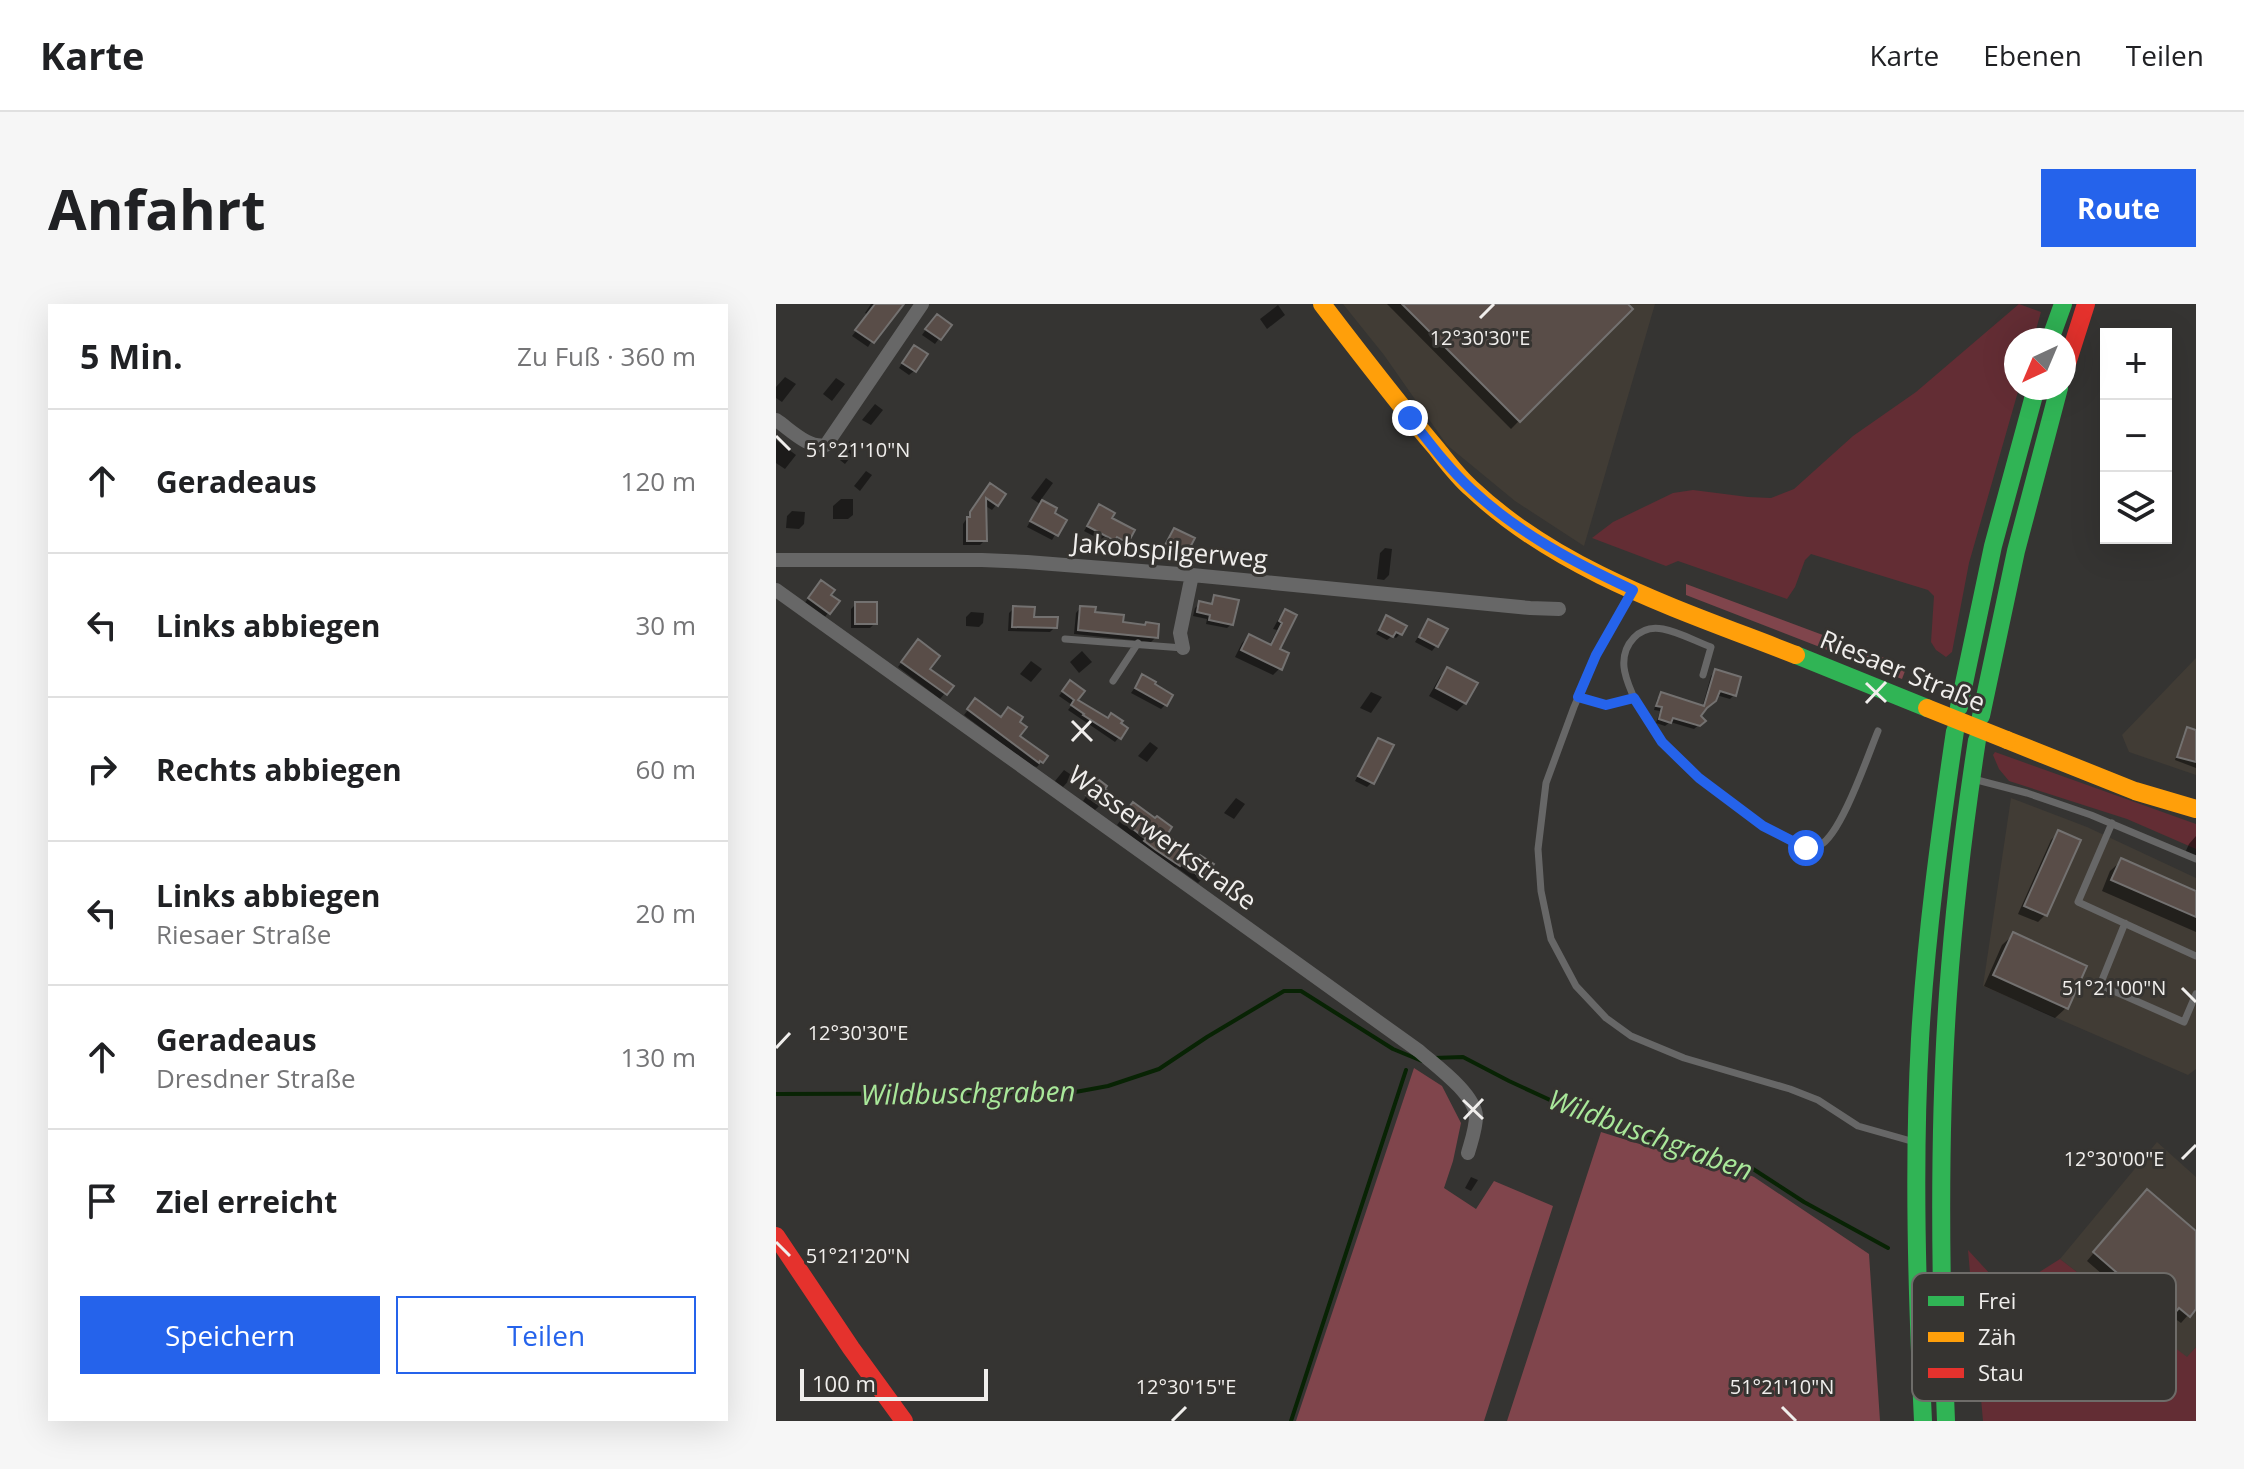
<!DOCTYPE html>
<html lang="de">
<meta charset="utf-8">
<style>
body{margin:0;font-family:"Open Sans",sans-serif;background:#f6f6f6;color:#202124}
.controls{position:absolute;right:24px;top:24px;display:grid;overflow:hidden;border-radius:0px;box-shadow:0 8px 32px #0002}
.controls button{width:72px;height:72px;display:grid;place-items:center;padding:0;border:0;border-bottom:2px solid #e0e0e0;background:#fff;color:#202124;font:40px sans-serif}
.compass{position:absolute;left:1228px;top:24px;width:72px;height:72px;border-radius:50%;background:#fff;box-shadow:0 8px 32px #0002;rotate:224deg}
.scale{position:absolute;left:24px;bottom:20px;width:188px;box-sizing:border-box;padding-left:8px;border:4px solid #f0eeec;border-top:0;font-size:22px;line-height:28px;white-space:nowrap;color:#f0eeec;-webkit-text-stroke:6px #363431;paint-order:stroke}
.stop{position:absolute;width:24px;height:24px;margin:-18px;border:6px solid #2563eb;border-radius:50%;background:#fff}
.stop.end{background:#2563eb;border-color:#fff;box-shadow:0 2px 8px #0008}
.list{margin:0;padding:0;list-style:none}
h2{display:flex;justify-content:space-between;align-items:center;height:104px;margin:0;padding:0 32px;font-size:34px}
h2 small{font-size:26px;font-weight:400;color:#757577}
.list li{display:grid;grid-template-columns:52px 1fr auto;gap:24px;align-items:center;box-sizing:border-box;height:144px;padding:0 32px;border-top:2px solid #e0e0e0}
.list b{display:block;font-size:30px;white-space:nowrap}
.list p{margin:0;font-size:26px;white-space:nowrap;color:#757577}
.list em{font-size:26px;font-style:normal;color:#757577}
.actions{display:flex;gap:16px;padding:24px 32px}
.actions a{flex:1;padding:18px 0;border:2px solid #2563eb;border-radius:0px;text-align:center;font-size:28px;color:#2563eb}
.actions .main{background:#2563eb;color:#fff}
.icon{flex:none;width:44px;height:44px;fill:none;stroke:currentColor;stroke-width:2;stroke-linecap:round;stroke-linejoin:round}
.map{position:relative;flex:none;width:1420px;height:1117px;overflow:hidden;border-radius:0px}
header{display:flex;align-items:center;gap:48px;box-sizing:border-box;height:112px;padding:0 40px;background:#fff;border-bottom:2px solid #e0e0e0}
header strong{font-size:38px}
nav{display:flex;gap:44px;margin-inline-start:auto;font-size:28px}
.intro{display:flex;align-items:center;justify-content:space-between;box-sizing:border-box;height:192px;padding:0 48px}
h1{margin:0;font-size:56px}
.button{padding:20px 36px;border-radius:0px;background:#2563eb;color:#fff;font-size:28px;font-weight:700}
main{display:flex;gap:48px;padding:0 48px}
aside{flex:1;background:#fff;border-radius:0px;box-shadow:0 8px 32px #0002}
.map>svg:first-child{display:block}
.built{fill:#413c35}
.green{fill:#632d34}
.forest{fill:#80454c}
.shadow{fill:#0007}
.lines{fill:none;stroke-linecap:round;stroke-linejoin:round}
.stream{stroke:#082304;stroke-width:4}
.building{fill:#594d48;stroke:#737170;stroke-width:2}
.lane{stroke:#676767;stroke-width:7}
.street{stroke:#676767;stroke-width:14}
.fast{stroke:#30b455;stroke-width:18}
.slow{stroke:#ff9f0a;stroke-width:18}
.jam{stroke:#e5322d;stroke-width:18}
.slow-bridge{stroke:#ff9f0a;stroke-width:18}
.route{stroke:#2563eb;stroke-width:10}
.ticks{fill:none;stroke:#f0eeec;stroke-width:3}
.labels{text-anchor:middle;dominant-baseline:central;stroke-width:6;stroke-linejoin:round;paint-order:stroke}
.street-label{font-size:26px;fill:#f0eeec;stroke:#363431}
.water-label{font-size:28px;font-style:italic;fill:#a9e89a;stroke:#363431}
.key{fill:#363431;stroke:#6e6c69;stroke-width:2}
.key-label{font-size:22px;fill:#f0eeec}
.ticks-label{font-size:20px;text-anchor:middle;fill:#f0eeec;stroke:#363431;stroke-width:6;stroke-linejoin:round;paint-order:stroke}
</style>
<header>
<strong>Karte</strong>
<nav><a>Karte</a><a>Ebenen</a><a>Teilen</a></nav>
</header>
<div class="intro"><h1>Anfahrt</h1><a class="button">Route</a></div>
<main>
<aside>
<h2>5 Min.<small>Zu Fuß · 360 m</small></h2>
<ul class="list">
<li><svg class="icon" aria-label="ahead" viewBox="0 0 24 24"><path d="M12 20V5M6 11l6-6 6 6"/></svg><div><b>Geradeaus</b></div><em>120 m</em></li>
<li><svg class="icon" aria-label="left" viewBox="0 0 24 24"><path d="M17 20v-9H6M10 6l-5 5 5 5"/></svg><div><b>Links abbiegen</b></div><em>30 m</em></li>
<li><svg class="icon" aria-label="right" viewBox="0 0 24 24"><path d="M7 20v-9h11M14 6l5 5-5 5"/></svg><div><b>Rechts abbiegen</b></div><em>60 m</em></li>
<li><svg class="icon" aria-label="left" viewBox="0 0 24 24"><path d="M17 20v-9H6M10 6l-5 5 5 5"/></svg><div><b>Links abbiegen</b><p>Riesaer Straße</p></div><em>20 m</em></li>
<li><svg class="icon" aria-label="ahead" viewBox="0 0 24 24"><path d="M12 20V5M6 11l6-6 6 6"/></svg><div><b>Geradeaus</b><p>Dresdner Straße</p></div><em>130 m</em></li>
<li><svg class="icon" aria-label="arrive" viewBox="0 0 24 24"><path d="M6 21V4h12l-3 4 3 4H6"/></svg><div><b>Ziel erreicht</b></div></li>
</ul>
<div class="actions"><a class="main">Speichern</a><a>Teilen</a></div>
</aside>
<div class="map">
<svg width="1420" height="1117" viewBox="0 0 1420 1117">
<rect width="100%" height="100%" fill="#353432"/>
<path class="built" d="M567,0H879L808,242L739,197L671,141L608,51Z
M1420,354V471L1353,448L1346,431Z
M1235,494L1311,523L1420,574V765L1412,771L1207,682Z
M1381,838L1420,873V1043L1411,1054L1284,955Z"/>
<path class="green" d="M1243,0L1265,8L1257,36H1240V84H1243L1193,259L1176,348L1170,353L1160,346L1155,338L1158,292L1152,286L1035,250L1029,256L1019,283L1011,295L902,257L890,262L816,234L837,218L897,189L917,186L972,193L995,194L1018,185L1077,132L1140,88Z
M1219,448L1420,520V545L1351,515L1233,477L1223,465L1217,451Z
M1192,946L1216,972L1246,979L1284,955L1411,1053L1420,1043V1117H1207Z"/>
<path class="forest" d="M910,280L1111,355L1129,367L1126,375L910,291Z
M638,764L666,782L685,819L677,857L668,884L700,905L718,877L777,902L708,1117H520Z
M825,828L886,847L955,863L978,873L1093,950L1104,1117H731Z"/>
<path class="shadow" d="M95,0H118L92,43L76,32L92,11L89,9Z
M611,0H849L854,5L735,125Z
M502,1L509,11L491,25L484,15Z
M156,17L173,21L159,40L146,31Z
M133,48L138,67L133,71L123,64Z
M9,73L20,80L6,98L0,94V83Z
M60,74L69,80L56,97L47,90Z
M99,100L107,106L95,121L86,116Z
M0,136L20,151L9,165L0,159Z
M74,137L82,144L69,160L60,153Z
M90,167L96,171L84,187L78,182Z
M270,174L277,179L264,197L279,205L276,210L288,216L276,236L251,223L264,200L255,194Z
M210,186L220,201L216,206L208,201L209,236L204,241H187V220Z
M65,195H77V211L72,215H57V202Z
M323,203L351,238L346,243L336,237L333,240L308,227Z
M16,207L29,208L28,220L23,225L10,224L11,212Z
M398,226L407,252L403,257L385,248L394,231Z
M609,244L616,245L613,271L608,276L601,275L604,249Z
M40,283L61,298L48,314L28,300Z
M439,293L456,320L451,324L430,320L431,315L417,312L419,304L424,300L434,302Z
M80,300L99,319L94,324H75V305Z
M238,304L279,323L274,328L232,327L233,309Z
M304,304L317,310L380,333L375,338L298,330L300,309Z
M510,307L501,346L504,364L497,371L459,353L466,339L473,332L493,342L501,326L497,325L503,314Z
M195,308L208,309L207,319L203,323L190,322V313Z
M611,314L624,330L620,334L616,332L611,336L600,330Z
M652,317L660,342L656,347L639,338Z
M137,343L151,366L175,382L164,395L122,363Z
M306,347L316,358L303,369L294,358Z
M255,357L266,365L255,378L244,370Z
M671,365L689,399L681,407L653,392L664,373Z
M939,368L958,391L954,395L940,391L922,412L927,417L918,425L894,418L889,422L880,419L884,407L878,406L881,395L885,391L926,404L935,372Z
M366,373L390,400L385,405L355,389Z
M290,383L299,396L350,425L339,438L292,406L296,401L283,392Z
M595,388L606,393L595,409L584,404Z
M195,402L269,453L261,463L256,462L188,411Z
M1411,425L1420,428V464L1399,456L1408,429Z
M603,436L596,478L591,483L579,477L598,441Z
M374,438L382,444L371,458L362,452Z
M288,466L297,472L287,483L279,477Z
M317,482L326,485L324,501L319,506L307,497Z
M460,494L469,500L458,515L448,509Z
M353,505L388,531L427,574L422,579L400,563L397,566L341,521Z
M1283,528L1269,611L1262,618L1242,610L1275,536Z
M1420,532V556L1408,551L1413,540Z
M1345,557L1420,589V628L1326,587L1334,567Z
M1237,631L1290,704L1279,714L1208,682L1226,641Z
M695,873L702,876L695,887L689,884Z
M1363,895L1420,929V1002L1405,1019L1394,1011L1377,1030L1348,1006L1356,996L1311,957Z"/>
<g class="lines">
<path class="stream" d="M658,754L687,753L733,777L811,813L853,829L974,863L1028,898L1112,944
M0,790L294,789L332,782L383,765L431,733L508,687H525L617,745L646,757
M1188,975L1240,990
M515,1117L630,766"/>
</g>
<path class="building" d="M99,0H128L98,39L79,26Z
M626,0H852L857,5L744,118Z
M161,10L176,21L165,36L149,25Z
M138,41L152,50L140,68L126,59Z
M214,179L230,190L222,202L210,194L211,237H191V213H194V208Z
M266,196L281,204L279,209L291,216L282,232L254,217Z
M323,200L339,209L336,214L359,226L352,239L341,233L339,237L311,222Z
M398,224L419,234L409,253L388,243Z
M45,276L59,286L55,291L64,297L54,310L32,294Z
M438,291L463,296L457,321L433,316L434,311L421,308L423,297L436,300Z
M79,298H101V320H79Z
M237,302L259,303L258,313H282L281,324L236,323Z
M304,302L320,303L319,308L348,311L347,318L369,321L370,318L383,320L382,334L302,326Z
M509,305L521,311L504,345L513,349L506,366L465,346L473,330L495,341L506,319L503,317Z
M610,311L631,322L626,331L620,328L617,333L603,326Z
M652,315L672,325L662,343L643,333Z
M142,335L164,352L154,365L178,382L171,391L125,358Z
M671,363L702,379L690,400L660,384Z
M939,365L965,373L960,392L944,387L940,397L931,404L925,412L930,417L924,422L897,414L895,419L883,415L886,403L880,402L885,388L928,402Z
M366,370L380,378L379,380L397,391L391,402L359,384Z
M294,376L309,387L302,396L332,414L335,409L347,417L345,419L352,424L345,435L307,411L308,410L295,401L298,396L286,387Z
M199,394L225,413L232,403L247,413L244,418L251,423L244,432L272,452L267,459L264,457L263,459L191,405Z
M1411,423L1420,426V458L1401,453Z
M602,434L618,441L598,480L582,472Z
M322,475L331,482L329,485L335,489L325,502L310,491Z
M357,498L379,514L381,512L396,523L391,531L422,554L424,551L438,560L428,575L406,560L404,562L380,546L368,537L370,535L344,515Z
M1282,526L1305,536L1271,612L1248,602Z
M1345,554L1420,587V613L1335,576Z
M1237,628L1311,662L1292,705L1217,671Z
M1371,885L1420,927V1005L1414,1013L1403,1004L1386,1024L1354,997L1362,987L1317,948Z"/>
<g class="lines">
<path class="lane" d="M856,288L820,351L798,403L770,479L762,545L765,587L775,635L800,682L830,714L855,732L908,754L1014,785L1042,796L1082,822L1135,837
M289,335L407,344
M337,377L362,339
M802,393L830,401L858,394C854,384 849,374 848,363C846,341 863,320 887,325C903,328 919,337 935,343L927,371
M858,394C867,409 876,427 888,440C909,463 1014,556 1044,541C1065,531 1092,451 1102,427
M1201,476L1251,489L1315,511L1420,555
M1336,519L1302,598L1420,652
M1349,619L1324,681L1408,718L1420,690"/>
<path class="street" d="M0,116C14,125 32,145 50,141L146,0
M0,256H206L251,258L416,271L754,304L783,305
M0,286L643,747C660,762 698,789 700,812C700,825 695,838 692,849
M407,344L404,329L416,271"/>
<path class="fast" d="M1274,36L1287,0
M1020,351L1151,404
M1183,403L1217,242L1260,84
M1205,412L1240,247L1283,84
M1147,1117C1141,990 1137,862 1144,735C1150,632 1164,529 1179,427
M1170,1117C1164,975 1162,832 1172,690C1178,605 1188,521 1201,436"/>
<path class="slow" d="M546,0C583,48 620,97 660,144C671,158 682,173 696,185C785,269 908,307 1020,351
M1231,436L1359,487L1420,505"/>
<path class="jam" d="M1288,69L1310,0
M0,932L75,1044L128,1117"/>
<path class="slow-bridge" d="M1151,404L1231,436"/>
</g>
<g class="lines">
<path class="route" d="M634,114C653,138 672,164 695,185C742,229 799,259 857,286L820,351L802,393L830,401L858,394L886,438L923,474L987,522L1030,544"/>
</g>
<path class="ticks" d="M704,14L718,0M0,132L14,146M1090,379L1110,398M1090,399L1110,378M296,417L316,437M296,437L315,417M1406,684L1420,698M0,744L14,729M687,796L707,815M688,815L707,795M1406,855L1420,841M0,938L14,952M1006,1103L1020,1117M396,1117L410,1103"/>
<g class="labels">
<g class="street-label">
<text transform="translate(394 246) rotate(5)">Jakobspilgerweg</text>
<text transform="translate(1127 366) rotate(22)">Riesaer Straße</text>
<text transform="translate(387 533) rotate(36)">Wasserwerkstraße</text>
</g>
<g class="water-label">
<text transform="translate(192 788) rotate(-1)">Wildbuschgraben</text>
<text transform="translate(875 830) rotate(20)">Wildbuschgraben</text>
</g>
</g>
<rect x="1136" y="969" width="264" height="128" rx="12" class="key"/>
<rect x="1152" y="992" width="36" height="10" fill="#30b455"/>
<rect x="1152" y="1028" width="36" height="10" fill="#ff9f0a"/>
<rect x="1152" y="1064" width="36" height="10" fill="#e5322d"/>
<g class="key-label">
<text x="1202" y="1005">Frei</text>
<text x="1202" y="1041">Zäh</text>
<text x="1202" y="1077">Stau</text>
</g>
<g class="ticks-label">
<text x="704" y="41">12°30'30"E</text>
<text x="82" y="153">51°21'10"N</text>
<text x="1338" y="691">51°21'00"N</text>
<text x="82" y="736">12°30'30"E</text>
<text x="1338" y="862">12°30'00"E</text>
<text x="82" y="959">51°21'20"N</text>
<text x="410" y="1090">12°30'15"E</text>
<text x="1006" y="1090">51°21'10"N</text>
</g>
</svg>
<div class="controls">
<button>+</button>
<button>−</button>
<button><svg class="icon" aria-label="layers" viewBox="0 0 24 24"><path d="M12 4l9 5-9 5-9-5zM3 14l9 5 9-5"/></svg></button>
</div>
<svg class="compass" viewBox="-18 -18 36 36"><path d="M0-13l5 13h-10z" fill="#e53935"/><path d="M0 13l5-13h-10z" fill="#757577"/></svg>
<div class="scale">100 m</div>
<div class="stop" style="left:1030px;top:544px"></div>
<div class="stop end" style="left:634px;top:114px"></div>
</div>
</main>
